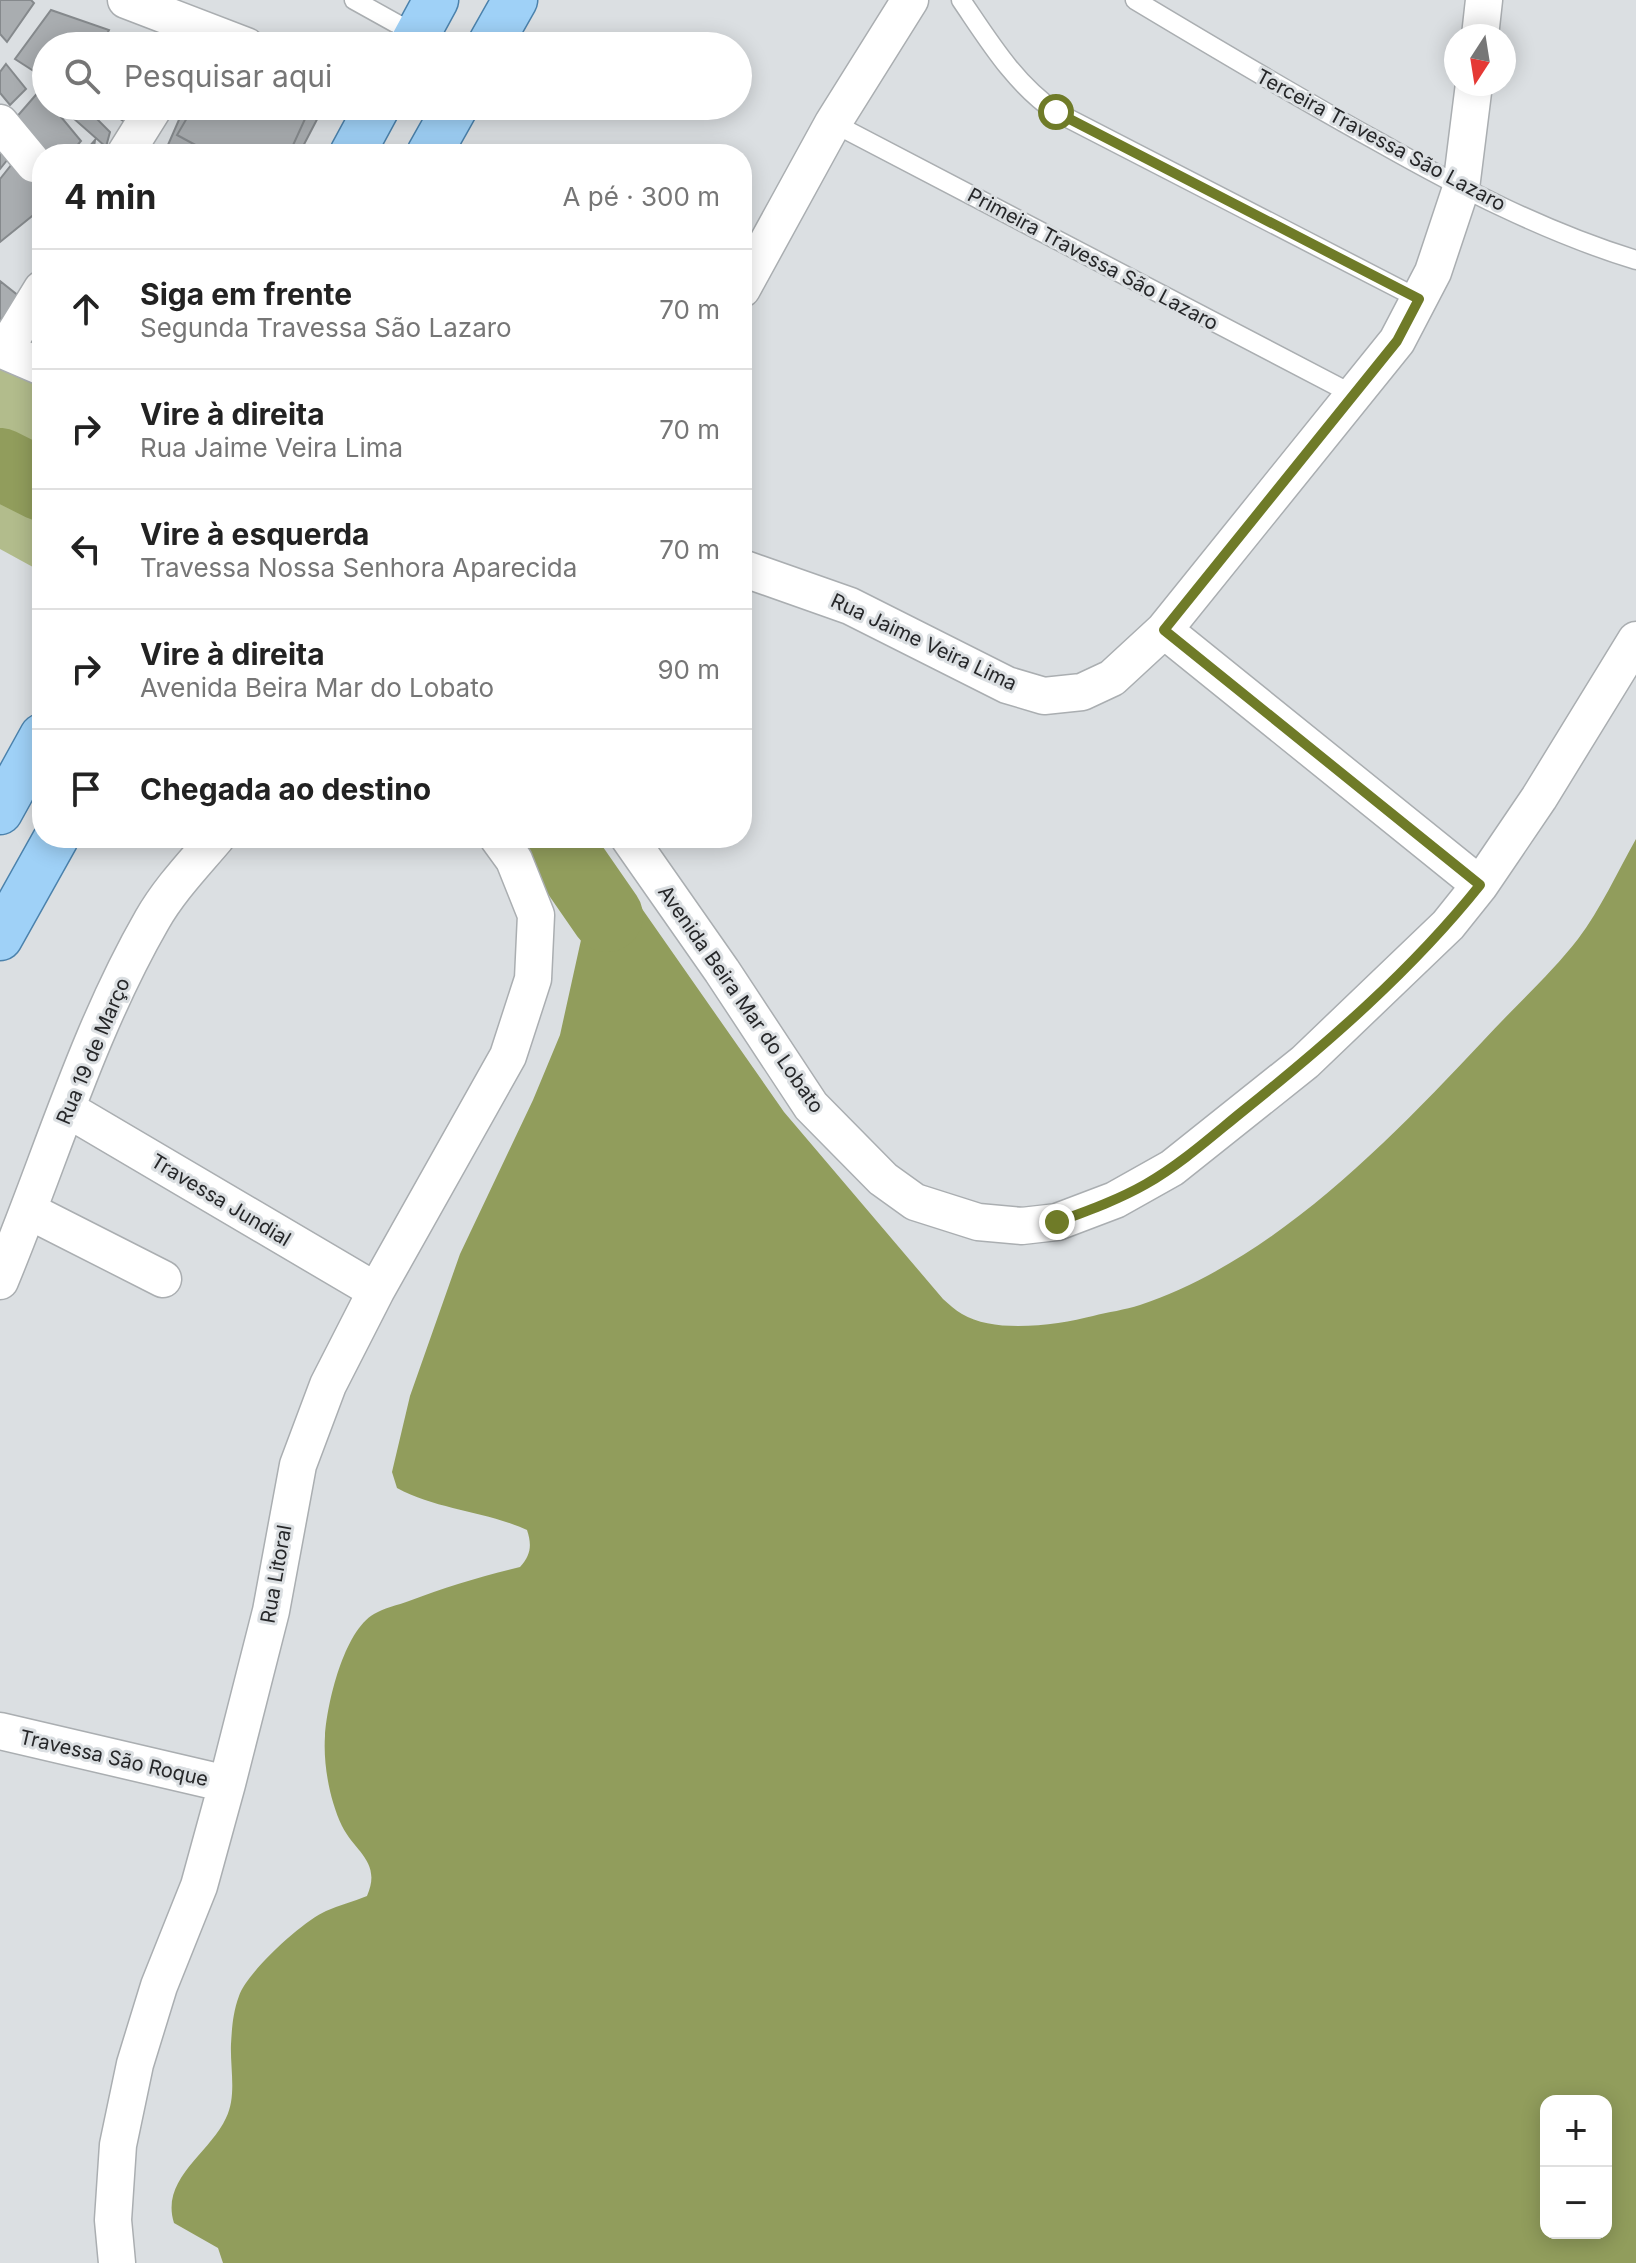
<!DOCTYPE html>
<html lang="pt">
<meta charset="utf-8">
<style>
body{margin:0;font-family:Inter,sans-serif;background:#f6f6f6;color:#222}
.controls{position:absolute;right:24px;bottom:24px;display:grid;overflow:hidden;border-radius:16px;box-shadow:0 4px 20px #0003}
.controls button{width:72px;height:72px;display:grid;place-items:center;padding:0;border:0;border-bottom:2px solid #e0e0e0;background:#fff;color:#222;font:40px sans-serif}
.compass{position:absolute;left:1444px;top:24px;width:72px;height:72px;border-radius:50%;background:#fff;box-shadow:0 4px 20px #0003;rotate:192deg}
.stop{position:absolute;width:24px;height:24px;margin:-18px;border:6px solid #6f7b28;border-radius:50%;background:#fff}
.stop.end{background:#6f7b28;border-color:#fff;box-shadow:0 2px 8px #0008}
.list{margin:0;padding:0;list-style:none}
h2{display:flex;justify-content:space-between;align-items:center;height:104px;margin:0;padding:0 32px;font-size:34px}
h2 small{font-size:26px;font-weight:400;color:#767676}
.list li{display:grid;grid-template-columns:52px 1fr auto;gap:24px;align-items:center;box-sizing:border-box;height:120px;padding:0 32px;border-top:2px solid #e0e0e0}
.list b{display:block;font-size:30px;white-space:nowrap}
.list p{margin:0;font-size:26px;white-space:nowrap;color:#767676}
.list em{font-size:26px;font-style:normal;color:#767676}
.icon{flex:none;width:44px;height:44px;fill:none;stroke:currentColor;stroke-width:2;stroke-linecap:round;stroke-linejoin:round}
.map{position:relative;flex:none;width:1636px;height:2263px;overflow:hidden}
.search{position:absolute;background:#fff;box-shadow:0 4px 20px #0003;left:32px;top:32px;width:720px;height:88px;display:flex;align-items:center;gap:20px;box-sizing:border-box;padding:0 28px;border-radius:44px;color:#767676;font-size:30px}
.panel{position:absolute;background:#fff;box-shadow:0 4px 20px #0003;left:32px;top:144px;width:720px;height:704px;border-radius:32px}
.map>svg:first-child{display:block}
.green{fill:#b2bc8c}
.water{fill:#919d5c;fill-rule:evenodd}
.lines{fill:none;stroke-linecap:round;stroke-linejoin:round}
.river{stroke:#919d5c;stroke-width:72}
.building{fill:#a9adb0;stroke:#85898c;stroke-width:2}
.lane-casing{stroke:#aaaeb1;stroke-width:21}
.street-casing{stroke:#aaaeb1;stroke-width:39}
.primary-casing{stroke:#4b82ac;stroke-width:47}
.lane{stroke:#fff;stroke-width:18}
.street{stroke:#fff;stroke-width:36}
.primary{stroke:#9fd1f7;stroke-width:44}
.route{stroke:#6f7b28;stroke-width:10}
.labels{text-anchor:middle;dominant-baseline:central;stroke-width:6;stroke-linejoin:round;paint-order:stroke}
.street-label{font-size:20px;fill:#262729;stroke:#dbdfe2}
</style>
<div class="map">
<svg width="1636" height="2263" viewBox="0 0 1636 2263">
<rect width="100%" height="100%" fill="#dbdfe2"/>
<path class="green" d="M0,367L42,387V572L0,549Z"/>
<path class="water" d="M1636,839V2263H223L218,2248L174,2223C160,2179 210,2153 226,2118C237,2096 230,2068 231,2044C232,2027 233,2012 239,1996C247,1972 303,1921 326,1911C339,1905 353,1902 367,1896C382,1862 355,1852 342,1826C330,1801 323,1765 325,1736C327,1703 344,1631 374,1614C384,1608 398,1605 409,1601C445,1587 482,1576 520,1567C531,1555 532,1545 527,1530C485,1511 438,1510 397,1488L392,1472L410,1396L460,1254L533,1100L560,1035L581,940L631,893L784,1112L943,1299C949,1304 955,1310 962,1314C995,1334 1057,1325 1093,1316C1108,1312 1125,1310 1140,1305C1274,1260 1388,1142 1483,1041C1514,1007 1550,975 1578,939C1600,910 1618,871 1636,839ZM1546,2101H1606V2233H1546Z"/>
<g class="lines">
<path class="river" d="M0,464L42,485
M553,838L607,916"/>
</g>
<path class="building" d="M0,0H31L34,3L7,42L0,34Z
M51,10L109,30L101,46H46V79L15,59Z
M131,38L146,46H126Z
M6,64L26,89L10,105L0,93V72Z
M41,89L46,97V106H52L81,141L70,154H46L14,120Z
M68,106H84L110,132L106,147L64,110Z
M102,106H147L136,130Z
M185,106H280L305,119L289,154H164Z
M194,106H324L299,154H212L177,135Z
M0,132L12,154L0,169Z
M95,140L93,154H83Z
M16,159L42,180V208L0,242V179Z
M0,281L20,297L0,321Z"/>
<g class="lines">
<defs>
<path id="lane" d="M354,0L417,35
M961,0C989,41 1014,83 1056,112L1419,299
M1135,0C1215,48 1295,96 1377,141C1460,188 1545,232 1636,260
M833,123L1354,395"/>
<path id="street" d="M126,0L246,46
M1480,36L1484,0
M0,123L34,164
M125,154L155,106
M742,289L833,123L910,0
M0,349L42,367
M4,351L42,289
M742,568L850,606L1007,685L1044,696L1082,692L1112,678L1164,630L1397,341L1433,272L1461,188L1474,84
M1164,630L1480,885
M629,838L722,971L811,1106L883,1179L915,1202L978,1222L1022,1226L1057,1222L1115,1200L1172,1168L1305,1062L1448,925L1480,885L1539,798L1636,640
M67,1109L376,1291
M29,1211L163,1279
M0,1281C50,1161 87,1033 152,920C169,890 194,864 216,838
M0,1731L227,1784
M117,2263L113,2220L118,2145L135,2064L159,1986L199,1886L227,1784L271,1611L298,1465L328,1385L376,1291L508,1056L533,979L536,915L514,860L498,838"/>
<path id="primary" d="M411,46L436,0
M489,46L515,0
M352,154L378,106
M429,154L456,106
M0,812L42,736
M0,938L56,838"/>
</defs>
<use href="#lane" class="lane-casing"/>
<use href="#street" class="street-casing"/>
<use href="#primary" class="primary-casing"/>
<use href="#lane" class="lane"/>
<use href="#street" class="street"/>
<use href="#primary" class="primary"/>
</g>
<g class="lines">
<path class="route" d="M1056,112L1419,299L1397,341L1164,630L1480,885C1412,970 1328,1043 1243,1111C1212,1136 1181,1164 1146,1184C1118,1200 1087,1211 1057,1222"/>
</g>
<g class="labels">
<g class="street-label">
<text transform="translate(1381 140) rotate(28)">Terceira Travessa São Lazaro</text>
<text transform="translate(1093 259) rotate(28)">Primeira Travessa São Lazaro</text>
<text transform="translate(924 642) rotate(25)">Rua Jaime Veira Lima</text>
<text transform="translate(741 999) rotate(55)">Avenida Beira Mar do Lobato</text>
<text transform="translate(93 1051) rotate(-67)">Rua 19 de Março</text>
<text transform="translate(221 1200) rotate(31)">Travessa Jundial</text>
<text transform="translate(276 1574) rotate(-80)">Rua Litoral</text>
<text transform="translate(114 1758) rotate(13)">Travessa São Roque</text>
</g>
</g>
</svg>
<div class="controls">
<button>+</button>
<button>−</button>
</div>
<svg class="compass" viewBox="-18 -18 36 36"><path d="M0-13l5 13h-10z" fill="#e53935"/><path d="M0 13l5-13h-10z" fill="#767676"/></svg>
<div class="stop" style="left:1056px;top:112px"></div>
<div class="stop end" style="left:1057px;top:1222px"></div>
<div class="search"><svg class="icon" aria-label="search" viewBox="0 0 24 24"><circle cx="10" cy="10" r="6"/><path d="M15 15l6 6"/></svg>Pesquisar aqui</div>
<section class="panel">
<h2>4 min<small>A pé · 300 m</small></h2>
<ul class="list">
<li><svg class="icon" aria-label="ahead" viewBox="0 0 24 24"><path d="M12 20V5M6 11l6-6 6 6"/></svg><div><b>Siga em frente</b><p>Segunda Travessa São Lazaro</p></div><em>70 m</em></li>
<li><svg class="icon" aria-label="right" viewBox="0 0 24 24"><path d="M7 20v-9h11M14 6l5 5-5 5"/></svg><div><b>Vire à direita</b><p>Rua Jaime Veira Lima</p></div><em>70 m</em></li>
<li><svg class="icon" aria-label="left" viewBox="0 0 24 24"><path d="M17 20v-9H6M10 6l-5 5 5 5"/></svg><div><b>Vire à esquerda</b><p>Travessa Nossa Senhora Aparecida</p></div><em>70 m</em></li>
<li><svg class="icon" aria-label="right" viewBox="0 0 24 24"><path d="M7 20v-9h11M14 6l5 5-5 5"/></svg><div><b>Vire à direita</b><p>Avenida Beira Mar do Lobato</p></div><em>90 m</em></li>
<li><svg class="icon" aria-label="arrive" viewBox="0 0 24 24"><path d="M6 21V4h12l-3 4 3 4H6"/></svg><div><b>Chegada ao destino</b></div></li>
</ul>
</section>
</div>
